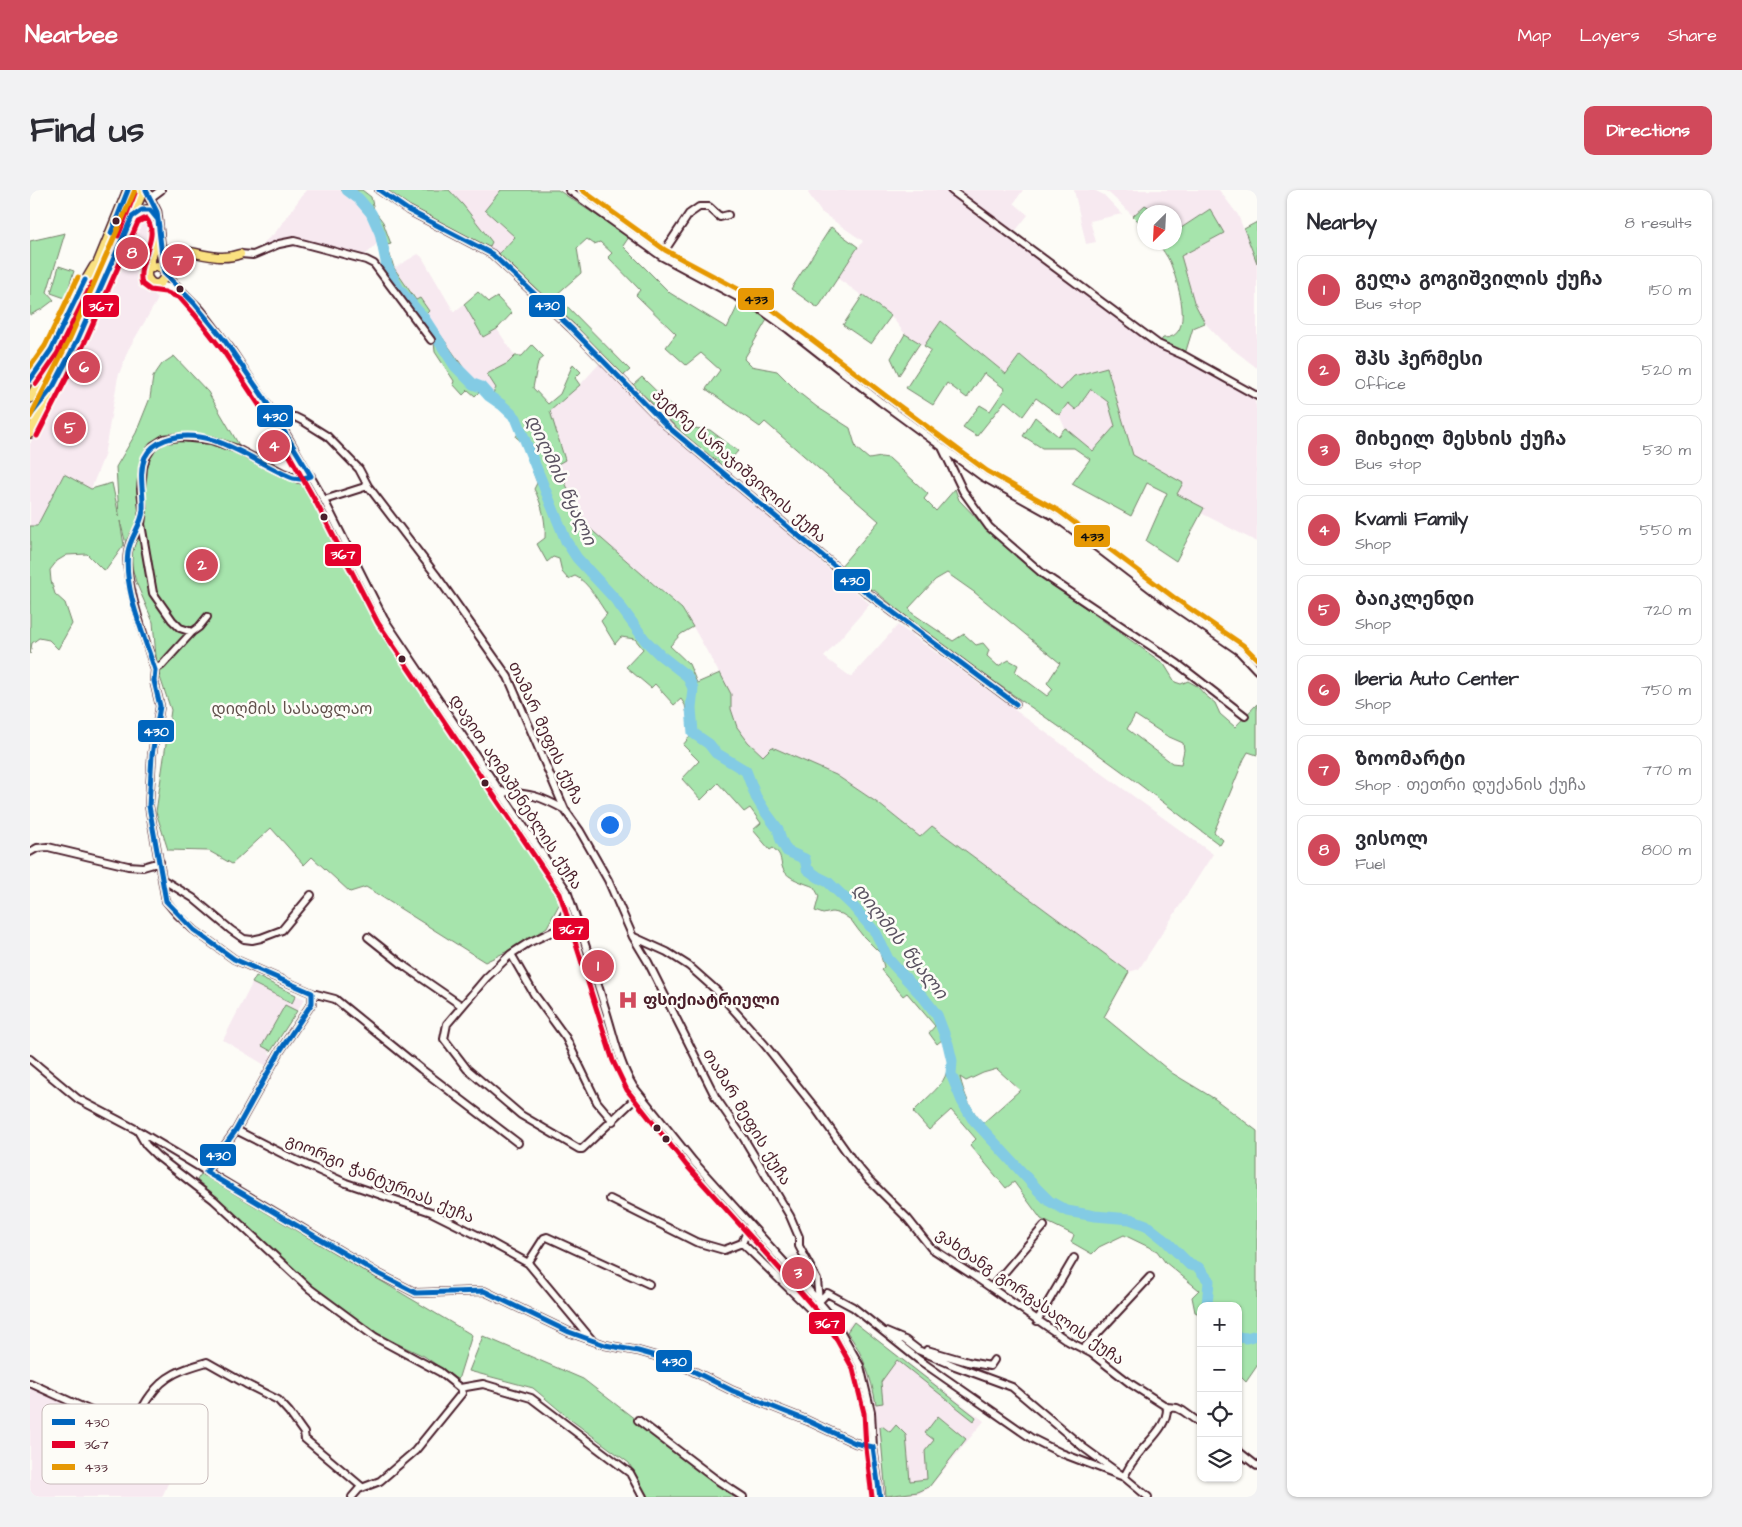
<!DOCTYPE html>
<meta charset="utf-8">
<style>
body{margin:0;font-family:"Architects Daughter","Noto Sans Georgian",sans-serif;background:#f2f2f3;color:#2b2b33}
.controls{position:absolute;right:15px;bottom:15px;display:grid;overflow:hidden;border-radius:10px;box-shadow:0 1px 4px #0004}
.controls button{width:45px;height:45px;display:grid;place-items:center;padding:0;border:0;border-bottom:1px solid #e1e1e2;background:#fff;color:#2b2b33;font:25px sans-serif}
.compass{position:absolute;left:1107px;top:15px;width:45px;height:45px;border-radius:50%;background:#fff;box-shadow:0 1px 4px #0004;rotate:204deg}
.you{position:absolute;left:579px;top:634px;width:18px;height:18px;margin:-12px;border:4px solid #fff;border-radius:50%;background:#1a73e8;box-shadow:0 0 0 8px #1a73e833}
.badge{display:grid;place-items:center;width:32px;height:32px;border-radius:50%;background:#d1495b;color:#fff;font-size:16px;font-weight:700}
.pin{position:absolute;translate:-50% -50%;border:2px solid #fff;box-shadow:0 1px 5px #0006}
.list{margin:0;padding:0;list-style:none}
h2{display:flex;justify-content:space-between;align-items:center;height:65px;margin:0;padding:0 20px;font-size:21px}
h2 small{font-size:16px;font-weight:400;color:#7c7c81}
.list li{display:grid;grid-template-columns:32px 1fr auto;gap:15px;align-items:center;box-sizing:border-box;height:70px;margin:0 10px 10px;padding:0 10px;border:1px solid #e1e1e2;border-radius:10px}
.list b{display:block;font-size:19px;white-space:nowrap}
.list p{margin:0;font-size:16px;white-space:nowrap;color:#7c7c81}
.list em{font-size:16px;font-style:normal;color:#7c7c81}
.icon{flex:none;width:28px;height:28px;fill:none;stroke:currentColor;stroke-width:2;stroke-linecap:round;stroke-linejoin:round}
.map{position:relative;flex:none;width:1227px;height:1307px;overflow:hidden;border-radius:10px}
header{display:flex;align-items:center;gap:30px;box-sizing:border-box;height:70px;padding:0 25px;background:#d1495b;color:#fff}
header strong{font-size:24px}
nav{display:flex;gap:28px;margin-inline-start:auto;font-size:18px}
.intro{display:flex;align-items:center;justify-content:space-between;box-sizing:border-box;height:120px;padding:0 30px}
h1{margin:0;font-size:35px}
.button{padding:12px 22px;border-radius:10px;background:#d1495b;color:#fff;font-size:18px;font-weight:700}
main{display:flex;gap:30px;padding:0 30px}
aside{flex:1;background:#fff;border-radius:10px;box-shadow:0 1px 4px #0004}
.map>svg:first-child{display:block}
.built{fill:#f7e9f0}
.green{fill:#a6e4ac;stroke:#78826c;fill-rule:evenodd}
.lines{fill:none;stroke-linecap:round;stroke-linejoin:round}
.river{stroke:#83cbe4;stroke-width:11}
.minor-casing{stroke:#4a1f2b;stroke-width:10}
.major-casing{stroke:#4a1f2b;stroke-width:11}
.highway-casing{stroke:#4a1f2b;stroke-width:12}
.minor{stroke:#fdfcf7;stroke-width:6}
.major{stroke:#fae180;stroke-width:8}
.highway{stroke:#fae180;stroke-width:9}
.bus-1-casing{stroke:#fdfcf7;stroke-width:9}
.bus-2-casing{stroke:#fdfcf7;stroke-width:9}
.bus-3-casing{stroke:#fdfcf7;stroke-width:9}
.bus-1{stroke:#0065bd;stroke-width:5}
.bus-2{stroke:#e4002b;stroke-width:5}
.bus-3{stroke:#e69804;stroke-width:5}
.bus-dot{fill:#4a1f2b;stroke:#fdfcf7;stroke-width:2}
.labels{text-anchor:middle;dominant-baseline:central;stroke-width:5;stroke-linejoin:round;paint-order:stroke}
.street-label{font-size:16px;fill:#4a1f2b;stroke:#fdfcf7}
.park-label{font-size:16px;fill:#61504b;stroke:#fdfcf7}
.poi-label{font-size:16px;font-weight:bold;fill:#4a1f2b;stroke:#fdfcf7;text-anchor:start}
.water-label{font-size:18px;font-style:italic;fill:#5b5362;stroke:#fdfcf7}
.key{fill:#fdfcf7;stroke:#c7baba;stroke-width:1}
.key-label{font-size:14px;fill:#4a1f2b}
.line-badge{stroke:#fdfcf7;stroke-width:2}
.badge-label{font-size:14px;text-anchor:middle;font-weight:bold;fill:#fff}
.pale-badge-label{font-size:14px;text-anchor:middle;font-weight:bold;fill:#111}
</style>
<header>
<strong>Nearbee</strong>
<nav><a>Map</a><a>Layers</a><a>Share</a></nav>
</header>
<div class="intro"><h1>Find us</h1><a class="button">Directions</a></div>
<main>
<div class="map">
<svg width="1227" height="1307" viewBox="0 0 1227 1307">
<rect width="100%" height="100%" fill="#fdfcf7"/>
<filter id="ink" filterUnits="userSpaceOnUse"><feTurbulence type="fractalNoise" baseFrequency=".02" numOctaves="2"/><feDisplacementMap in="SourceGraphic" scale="10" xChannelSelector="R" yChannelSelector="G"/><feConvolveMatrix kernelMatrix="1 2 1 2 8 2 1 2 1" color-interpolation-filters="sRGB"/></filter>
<g filter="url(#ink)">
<path class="built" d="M276,0H311L317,3L343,32L350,51L327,73L280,60L257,56L235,62L233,53L245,43Z
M419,0H471L455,20L485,47L469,64L459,58L462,51L433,15Z
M780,0H914L1130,159L1224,207L1227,220V352L1171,323L1173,318L1147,304L1153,293L1103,266L1077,177L1031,200L991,165L976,184L912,131L894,156L875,144L861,126L807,88L833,51L791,22L778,3Z
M926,0H993L984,13L998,25L984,43Z
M1044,0H1064L1074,5L1092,24L1060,31L1066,52L1056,54Z
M1074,0H1189L1208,25L1227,73V178L1191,150L1175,133L1164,112L1151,66L1194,43L1179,19L1145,42L1144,22H1127L1115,15L1103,26L1080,4Z
M117,21L122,26V52L114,95L128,109L98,160L88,187L74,266L61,299L34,284L7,336H0V254L55,146L107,27Z
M388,64L392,67L424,122L434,114L453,147L467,139L485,166L478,173L458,184L466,199L463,203L440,187L396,124L399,122L390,108L387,110L364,78Z
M570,173L638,241L840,414L794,467L821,487L868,435L1183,664L1109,779L1099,782L902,636L890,647L849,614L806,585L742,557L734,567L718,552L707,537L701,519V504L653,419L557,336L526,275L520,221L550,195Z
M1061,199L1078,212L1085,236L1063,262L1035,238L1029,225L1038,213L1047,219Z
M226,786L275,809L239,863L243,866L238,875H235L193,850Z
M823,1131L954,1231L898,1299L888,1304L855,1307L852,1268L842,1196L826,1155L815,1140Z
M0,1196L151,1264L132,1307H0Z"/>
<path class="green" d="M105,0H107L74,79L72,78Z
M311,0H332L341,7L344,20L353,32L361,54L357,55L364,78L386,110L390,108L399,121L396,124L440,187L463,203L466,198L457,184L478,173L485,166H492L502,155L514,167L508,172L503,198L518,214L530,204L543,174L551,182L545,188L550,195L520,221L535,270L526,275L557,336L652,419L663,437L651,444L640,456L659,474L667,493L690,483L701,504V519L707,537L718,552L733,566L742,557L806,585L849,614L890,647L902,636L1099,782L1074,827L1142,883L1185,909L1227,941V1176L1216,1192L1208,1184V1116H1171V1125L1165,1122L1162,1107L1169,1100L1135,1072L1127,1061L1094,1045L1069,1057L1062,1064L1041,1052L1044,1045L1011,1029L984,992L976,998L940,955L946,949L921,920L899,940L883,922C910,894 926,890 913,849L907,854L899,843L905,836L877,803L873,806L851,780L854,777L850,763L832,745L821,730L812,724L802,722L793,724L785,721L789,706L784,697C775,693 757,689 753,679C749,668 753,666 743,658L740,660L723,640L731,633L720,618L714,622L688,593L671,610L652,589L669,571L653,555L661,545L655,515L651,509L644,515L625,494L621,498L596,477L613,459L605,449L591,447L585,454L571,431L577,424C568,412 559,392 545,386L538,389L532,382L529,369L523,367L517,372L507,354L515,348C516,331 512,314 504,299L507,293L492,252L486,247L489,241C479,218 466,217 449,202L445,206L438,200L433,205L423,194L424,191L405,162L404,152L355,85L357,83L347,42C343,38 345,36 342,31C338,24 319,4 311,0ZM967,879L990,900L953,933C941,921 934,904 930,887L936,891L953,883Z
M355,0H419L433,15L462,52L459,58L383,20Z
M471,0H528L599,47L593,56L640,103L697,138L710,111L738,128L714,169L721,176L747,181L768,202L787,217L820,238L826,258L839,269L851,267L859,268L898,304L894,309L906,321L925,299L929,310L955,337L1008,384L1134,474L1145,492L1151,494L1158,491L1167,496L1175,505L1185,513L1190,524L1205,537L1227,514V565L1218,562L1214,569L1184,642L1193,650L1190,655C1149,625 1109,593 1068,564C992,510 914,460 844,400L838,399L810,377L849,331L735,232L730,237L676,199L690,180L671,163L656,175L636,157L646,144L606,105L610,100L578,67L582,63L570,52L564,54L557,49L547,58L551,83L526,105L600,180L593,186L469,64L485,47L455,20ZM917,383L944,402L1030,473L1017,493L1023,499L1017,506L985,482L988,475L979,470L968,476L957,466L959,460L953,453L946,455L934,444L923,451L882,423L879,418L905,390ZM1105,525L1137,546L1153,553L1154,560L1151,574L1142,573L1097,539Z
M1115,15L1127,22H1114V37L1103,26Z
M1180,19L1194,43L1151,66L1164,112L1175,133L1163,138L1155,164L1130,152L1133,148C1167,149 1147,90 1140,72C1137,66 1132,59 1128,53L1144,52L1145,42Z
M1227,32V73L1214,39Z
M801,37L828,57L788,118L761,99Z
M35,43L17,102L24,110L12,119L0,125V51Z
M29,76L44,81L35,108L21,103Z
M448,102L459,112L467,107L482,123L467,139L453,147L434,114Z
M833,105L861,126L841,154L813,135Z
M911,131L976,184L990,165L1031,200L1044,186L1077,177L1103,265L1153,293L1147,304L1174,318L1146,371L1116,351L1137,303L1117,293L1101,326L1042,294L1060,269L1044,258H1012L993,246L1005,227L1028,246L1035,238L1063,261L1085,236L1078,212L1061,199L1046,220L1038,213L1029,225L1006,208L993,226L975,211L947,246L933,237L950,215L960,221L975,199L954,183L937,208L917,193L903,215L876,198L901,160L894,156Z
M875,144L890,153L869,185L861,168Z
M144,166L178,202L216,267L278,298L349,430L486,630L526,693L532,709L517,737L492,754L455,772L336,697L320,702L282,667L274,675L241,638L202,674L179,661L138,660L126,622L141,520L127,478L123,432L106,392L90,331L94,355L76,380L72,379L57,364L37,365L27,371L20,380L21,391L25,404L35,413L42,434L28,459L19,450L9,448L2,453L0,464V336H7L34,284L61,299L82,293L89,326L86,277L106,243L120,208L123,187L132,174Z
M612,187L664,238L680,240L708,261L694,277L671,261L603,195Z
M226,786L266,805L262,813L222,793Z
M255,815L267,821L241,861L232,856Z
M171,984L442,1145L428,1190L394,1166L353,1147L303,1113L263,1081L233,1050L167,990Z
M824,1132L946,1227L944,1231L867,1170L851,1192L853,1213L846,1214C841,1187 833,1163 817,1142Z
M453,1146L553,1189L667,1277L713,1307H616L599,1273L541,1230L503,1198L439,1181Z
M908,1226L936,1249L899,1297L888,1302L856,1306L850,1237L852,1236L860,1242L866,1235L876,1245L880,1291L897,1289L895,1261L904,1250L895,1243Z"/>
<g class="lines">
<path class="river" d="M317,0L329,9L341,23L350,43L357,76L369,99L394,128L425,176L443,194L451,197L459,206L472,215L486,228L536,351L547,368L585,409L615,450L630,465L657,486L663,498L661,518L663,543L679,554L686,563L716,581L726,607L734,620L748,639L751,650L757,661L775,669L777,679L788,687L798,692L822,715L846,743L858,769L894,808L907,825L918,854L922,871L921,884L932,911L942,928L1008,1000L1019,1011L1037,1021L1065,1026L1100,1029L1116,1035L1135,1050L1160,1075L1168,1077L1179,1091L1177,1116
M1208,1147L1216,1148L1227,1145"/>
<defs>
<path id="minor" d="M349,0L378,20L462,64L541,138L637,236L836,402L986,514
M539,0L631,66L730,119L758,139L851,212L953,287L1025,327L1069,359L1142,415L1209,461L1227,480
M921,0L1128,154L1155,166L1227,206
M119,9L131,0
M210,64L223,65L249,54L264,51L336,70L344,74L401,150
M631,66L659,24L669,17H679L690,27L698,25
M134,83L171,120L200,158L249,232L294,310L354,429L537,701C551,741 564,781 576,821C584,846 589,873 603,896L663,971L772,1092L804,1130L830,1176L841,1222L843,1257L850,1307
M128,94L151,101
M249,232L257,227H265L273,231L297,246L329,279L338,296L406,385L478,487L535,620L550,641L578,690L603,747L618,772L686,908L713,947L760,1026L769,1047V1056L787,1090L789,1111
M912,257L933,301L959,337L1013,384L1148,474L1215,526
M294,310L338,296
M111,334C106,342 99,352 98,362C93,390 116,451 125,480L124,491L130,516L122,565L119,616L136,711L147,724L164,740L204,769L282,803L305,809L391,879L488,953
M177,427L169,437L162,442L150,438L142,430L123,403L111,334L113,320L111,299L113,278L116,267L123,256L134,249L151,247L181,250L207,259L253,283L269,289L281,286
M125,480L132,475L162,442
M470,601C500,604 509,605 535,620
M0,662L7,658L18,657L98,676L113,677L130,672
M132,689L163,708L201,740L214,749L222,750L231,748L252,740L281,705
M537,701L535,710L536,721L526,740L498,753L481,764L456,788L417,834L414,849L437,879L491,925L549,959H552L609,905
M338,747L377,778L432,816
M604,747L637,762L659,776L686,800L735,855L786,919L823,971L839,990L878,1029L901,1058L941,1084L1038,1151L1061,1163L1101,1194L1137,1217L1147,1218L1153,1221L1171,1234
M481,764L504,804L536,848L567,912L583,931
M0,869L48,909L107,940L349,1084L386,1103L454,1101L539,1142L575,1155L608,1161L643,1171L703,1201L776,1230L825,1253L843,1257
M206,940L259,967L316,993L401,1022L447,1045L498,1073L562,1150
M108,941L116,955L127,966L184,1010L280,1099L345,1147L410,1182L430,1198L432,1203L385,1261L350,1291L329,1299L322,1307
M176,982L206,940L250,861L282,813V803
M580,1009L666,1052L694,1060L712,1053L720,1035
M712,1053L781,1120L797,1103L823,1117L889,1170L1001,1248L1031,1263L1094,1287L1118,1307
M498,1073L514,1048L517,1047L619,1094
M961,1098L1014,1036
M1007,1131L1044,1068
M856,1142L875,1150L888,1160L925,1176L982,1197L1054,1258L1094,1287C1097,1281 1100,1275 1104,1270C1115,1253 1138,1238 1137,1217
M1053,1159L1120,1087
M897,1160L938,1172L960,1176L964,1170
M0,1193L96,1237C108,1231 112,1216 120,1206C135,1184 153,1179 177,1172L216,1194L248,1210L259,1222L274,1243L275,1249L332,1297
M430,1198L453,1194L501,1208L600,1283L613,1307
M608,1230L684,1288L713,1307
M1208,1261L1227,1276"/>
<path id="major" d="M116,0L127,22L133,79
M102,27C111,19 120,15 127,28
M132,60C158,56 184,74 210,64
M119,79L127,76L133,79C138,90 126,100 119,90C117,88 117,85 117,83C121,68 126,55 129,40
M0,190L21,160L51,98L64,76
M0,226L19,202"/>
<path id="highway" d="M0,208L41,139L98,0
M0,243L47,151L113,0"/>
</defs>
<use href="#minor" class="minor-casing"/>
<use href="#major" class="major-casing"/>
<use href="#highway" class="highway-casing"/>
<use href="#minor" class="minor"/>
<use href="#major" class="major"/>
<use href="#highway" class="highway"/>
<defs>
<path id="bus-1" d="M116,0L127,22L134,83L164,113L195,151L234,208L281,286L270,289L263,288C224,273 179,233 135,250C127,253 119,259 115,267C108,284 114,302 113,320C112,335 100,347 98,362C93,399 114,445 125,480L124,491L130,516L122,565L119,616L136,711L164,740L204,769L282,803V813L250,861L206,940L176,982L349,1084L386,1103L454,1101L539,1142L575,1155L608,1161L643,1171L703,1201L776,1230L825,1253L843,1257L850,1307
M349,0L378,20L462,64L541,138L637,236L836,402L986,514
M81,43L98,0
M0,190L21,160L55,90
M0,226L23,197L47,151L102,27L112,20H120L128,30L129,37"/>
<path id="bus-2" d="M88,46L105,3
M6,194L27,164L62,93
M7,246L54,154L108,32L116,28C132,47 105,72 112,94L120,100L135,102L150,108L165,125L194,162L243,236L287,314L348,433L530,704L583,871L597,900L657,976L766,1097L798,1134L823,1179L834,1223L836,1258L842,1307"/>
<path id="bus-3" d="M552,0L635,60L734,113L856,206L957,281L1029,321L1146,409L1213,455L1227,469
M0,177L15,156L48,87
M0,227L40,148L105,0"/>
</defs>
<use href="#bus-1" class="bus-1-casing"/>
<use href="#bus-2" class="bus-2-casing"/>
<use href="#bus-3" class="bus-3-casing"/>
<use href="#bus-1" class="bus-1"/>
<use href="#bus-2" class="bus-2"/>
<use href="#bus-3" class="bus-3"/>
</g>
</g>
<defs>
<symbol id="hospital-bare" viewBox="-9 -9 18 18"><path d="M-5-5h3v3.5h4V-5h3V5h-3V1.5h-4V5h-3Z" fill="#d1495b" stroke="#fdfcf7" stroke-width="2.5" paint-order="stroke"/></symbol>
</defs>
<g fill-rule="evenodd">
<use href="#hospital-bare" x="584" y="796" width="28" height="28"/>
</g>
<g class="bus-dot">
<circle cx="86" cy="31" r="4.5"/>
<circle cx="150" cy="99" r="4.5"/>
<circle cx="294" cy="327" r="4.5"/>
<circle cx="372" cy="469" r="4.5"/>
<circle cx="455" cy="593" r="4.5"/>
<circle cx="627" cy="938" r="4.5"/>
<circle cx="636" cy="949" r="4.5"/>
</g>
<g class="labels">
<g class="street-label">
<text transform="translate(709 276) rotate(41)">პეტრე სარაჯიშვილის ქუჩა</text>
<text transform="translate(516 543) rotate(65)">თამარ მეფის ქუჩა</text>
<text transform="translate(486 602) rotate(57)">დავით აღმაშენებლის ქუჩა</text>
<text transform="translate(717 927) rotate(59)">თამარ მეფის ქუჩა</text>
<text transform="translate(350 989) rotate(23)">გიორგი ჭანტურიას ქუჩა</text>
<text transform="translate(1000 1107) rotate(35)">ვახტანგ გორგასალის ქუჩა</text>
</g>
<g class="park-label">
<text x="262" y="519">დიღმის სასაფლაო</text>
</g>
<g class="poi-label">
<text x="613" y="810">ფსიქიატრიული</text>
</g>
<g class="water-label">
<text transform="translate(531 290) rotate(65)">დიღმის წყალი</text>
<text transform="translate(870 751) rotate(52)">დიღმის წყალი</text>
</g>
</g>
<rect x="12" y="1214" width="166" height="80" rx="8" class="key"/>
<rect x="22" y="1229" width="23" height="6" fill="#0065bd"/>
<rect x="22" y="1251" width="23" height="7" fill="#e4002b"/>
<rect x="22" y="1274" width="23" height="6" fill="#e69804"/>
<g class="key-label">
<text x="54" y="1237">430</text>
<text x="54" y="1259">367</text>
<text x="54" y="1282">433</text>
</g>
<g class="line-badge">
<rect x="707" y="97" width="38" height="24" rx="5" fill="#e69804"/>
<rect x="498" y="104" width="38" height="24" rx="5" fill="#0065bd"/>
<rect x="52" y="104" width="38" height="24" rx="5" fill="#e4002b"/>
<rect x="226" y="214" width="38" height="24" rx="5" fill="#0065bd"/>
<rect x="1043" y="334" width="38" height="24" rx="5" fill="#e69804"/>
<rect x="294" y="353" width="38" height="24" rx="5" fill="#e4002b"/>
<rect x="803" y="378" width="38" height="24" rx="5" fill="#0065bd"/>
<rect x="107" y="529" width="38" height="24" rx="5" fill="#0065bd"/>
<rect x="522" y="727" width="38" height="24" rx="5" fill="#e4002b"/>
<rect x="169" y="953" width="38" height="24" rx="5" fill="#0065bd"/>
<rect x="778" y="1121" width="38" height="24" rx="5" fill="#e4002b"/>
<rect x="625" y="1159" width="38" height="24" rx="5" fill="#0065bd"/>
</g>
<g class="badge-label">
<text x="517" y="120">430</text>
<text x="71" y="121">367</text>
<text x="245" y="231">430</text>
<text x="313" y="369">367</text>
<text x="822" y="395">430</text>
<text x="126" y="546">430</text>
<text x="541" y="744">367</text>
<text x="188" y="970">430</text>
<text x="797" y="1138">367</text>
<text x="644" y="1176">430</text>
</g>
<g class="pale-badge-label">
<text x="726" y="114">433</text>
<text x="1062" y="351">433</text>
</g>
</svg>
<div class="controls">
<button>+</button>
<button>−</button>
<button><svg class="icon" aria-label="locate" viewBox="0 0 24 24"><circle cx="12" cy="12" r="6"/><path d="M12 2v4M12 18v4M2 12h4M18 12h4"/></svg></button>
<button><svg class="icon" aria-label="layers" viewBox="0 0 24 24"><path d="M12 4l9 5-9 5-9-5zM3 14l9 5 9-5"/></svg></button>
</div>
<svg class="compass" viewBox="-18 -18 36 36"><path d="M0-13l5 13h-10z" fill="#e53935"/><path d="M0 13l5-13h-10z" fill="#7c7c81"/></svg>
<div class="you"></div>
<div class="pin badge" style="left:568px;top:776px">1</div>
<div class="pin badge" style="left:172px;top:375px">2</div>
<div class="pin badge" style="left:768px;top:1083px">3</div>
<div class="pin badge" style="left:244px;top:256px">4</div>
<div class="pin badge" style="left:40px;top:238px">5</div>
<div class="pin badge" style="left:54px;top:177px">6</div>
<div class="pin badge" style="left:148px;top:70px">7</div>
<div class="pin badge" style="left:102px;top:63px">8</div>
</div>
<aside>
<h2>Nearby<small>8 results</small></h2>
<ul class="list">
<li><span class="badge">1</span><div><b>გელა გოგიშვილის ქუჩა</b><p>Bus stop</p></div><em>150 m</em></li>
<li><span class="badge">2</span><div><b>შპს ჰერმესი</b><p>Office</p></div><em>520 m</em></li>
<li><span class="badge">3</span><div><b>მიხეილ მესხის ქუჩა</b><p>Bus stop</p></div><em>530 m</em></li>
<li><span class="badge">4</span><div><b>Kvamli Family</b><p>Shop</p></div><em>550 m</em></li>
<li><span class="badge">5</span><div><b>ბაიკლენდი</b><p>Shop</p></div><em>720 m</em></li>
<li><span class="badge">6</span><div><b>Iberia Auto Center</b><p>Shop</p></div><em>750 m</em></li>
<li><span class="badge">7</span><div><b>ზოომარტი</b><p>Shop · თეთრი დუქანის ქუჩა</p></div><em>770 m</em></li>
<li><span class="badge">8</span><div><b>ვისოლ</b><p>Fuel</p></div><em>800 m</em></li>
</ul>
</aside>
</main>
